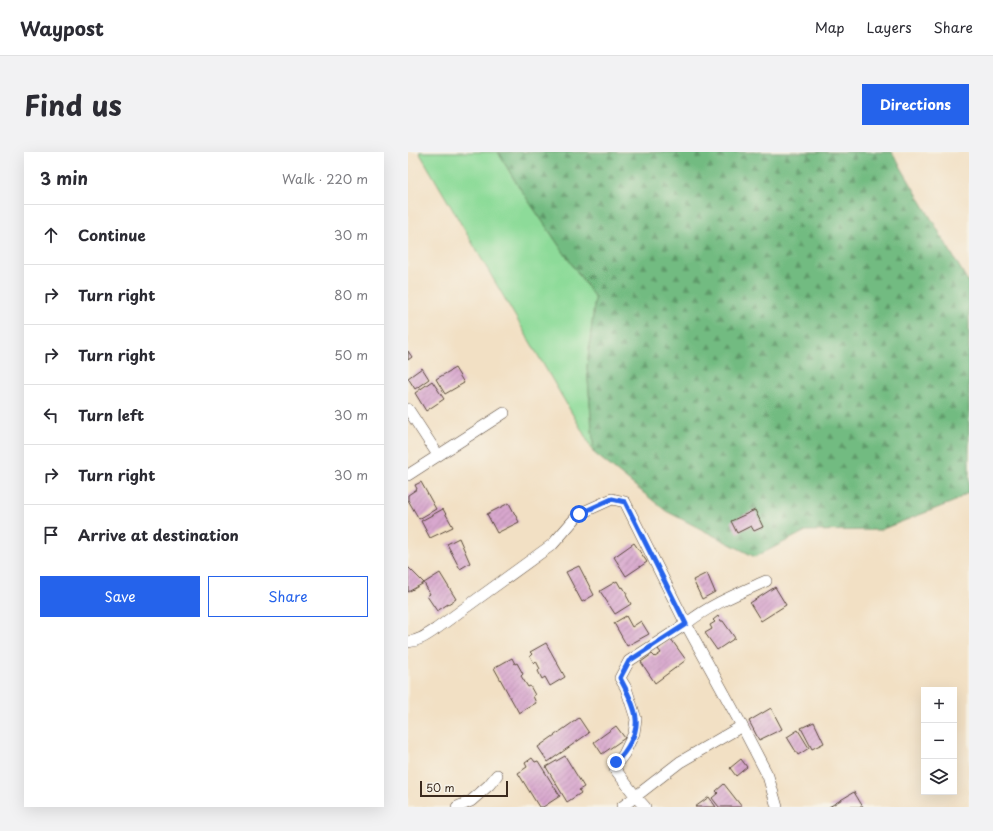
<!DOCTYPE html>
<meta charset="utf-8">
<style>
body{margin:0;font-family:"Playpen Sans",sans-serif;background:#f2f2f3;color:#2b2b33}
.controls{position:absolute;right:12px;bottom:12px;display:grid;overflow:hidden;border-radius:0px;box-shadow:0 4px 16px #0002}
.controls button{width:36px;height:36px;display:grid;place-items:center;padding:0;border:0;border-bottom:1px solid #e1e1e2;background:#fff;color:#2b2b33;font:20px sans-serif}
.scale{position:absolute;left:12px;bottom:10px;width:88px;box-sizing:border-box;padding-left:4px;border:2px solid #3b2a1e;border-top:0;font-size:11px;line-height:14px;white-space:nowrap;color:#3b2a1e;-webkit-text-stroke:3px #f7f3e8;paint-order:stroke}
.stop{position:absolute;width:12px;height:12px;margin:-9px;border:3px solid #2563eb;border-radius:50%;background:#fff}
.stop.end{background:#2563eb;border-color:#fff;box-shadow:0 1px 4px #0008}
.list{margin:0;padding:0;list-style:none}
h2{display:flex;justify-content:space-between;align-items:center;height:52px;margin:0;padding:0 16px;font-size:17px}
h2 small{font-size:13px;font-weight:400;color:#7c7c81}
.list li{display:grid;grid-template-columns:26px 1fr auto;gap:12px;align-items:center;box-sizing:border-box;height:60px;padding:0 16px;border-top:1px solid #e1e1e2}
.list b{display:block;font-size:15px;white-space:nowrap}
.list em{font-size:13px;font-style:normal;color:#7c7c81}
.actions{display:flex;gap:8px;padding:12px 16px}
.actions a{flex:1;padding:9px 0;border:1px solid #2563eb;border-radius:0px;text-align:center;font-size:14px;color:#2563eb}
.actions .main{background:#2563eb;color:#fff}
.icon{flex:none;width:22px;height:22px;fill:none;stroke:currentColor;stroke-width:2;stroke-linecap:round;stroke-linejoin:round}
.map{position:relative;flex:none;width:561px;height:655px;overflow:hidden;border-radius:0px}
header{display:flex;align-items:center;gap:24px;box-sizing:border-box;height:56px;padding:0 20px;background:#fff;border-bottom:1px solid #e1e1e2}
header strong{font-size:19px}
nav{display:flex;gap:22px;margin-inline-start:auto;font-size:14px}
.intro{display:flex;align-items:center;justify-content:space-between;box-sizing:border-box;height:96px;padding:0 24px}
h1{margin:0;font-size:28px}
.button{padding:10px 18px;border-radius:0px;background:#2563eb;color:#fff;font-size:14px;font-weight:700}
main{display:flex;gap:24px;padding:0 24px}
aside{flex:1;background:#fff;border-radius:0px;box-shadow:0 4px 16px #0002}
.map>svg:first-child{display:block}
.green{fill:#8ddb99;stroke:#64825c}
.forest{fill:url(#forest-firs);stroke:#567250}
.building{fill:url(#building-hatch)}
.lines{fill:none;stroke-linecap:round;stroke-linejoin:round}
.minor-casing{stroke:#564537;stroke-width:12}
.minor{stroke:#fff;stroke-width:11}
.route{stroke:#2563eb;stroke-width:5}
</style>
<header>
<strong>Waypost</strong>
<nav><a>Map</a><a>Layers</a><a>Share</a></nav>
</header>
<div class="intro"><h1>Find us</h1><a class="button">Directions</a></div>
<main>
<aside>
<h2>3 min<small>Walk · 220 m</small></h2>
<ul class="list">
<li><svg class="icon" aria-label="ahead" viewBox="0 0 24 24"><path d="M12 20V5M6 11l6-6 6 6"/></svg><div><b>Continue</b></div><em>30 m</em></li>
<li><svg class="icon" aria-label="right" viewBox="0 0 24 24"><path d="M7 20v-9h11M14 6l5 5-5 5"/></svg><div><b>Turn right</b></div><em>80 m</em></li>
<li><svg class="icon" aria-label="right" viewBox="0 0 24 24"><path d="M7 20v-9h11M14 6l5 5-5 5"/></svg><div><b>Turn right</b></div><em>50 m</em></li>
<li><svg class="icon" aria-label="left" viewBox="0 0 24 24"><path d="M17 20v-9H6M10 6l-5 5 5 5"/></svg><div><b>Turn left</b></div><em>30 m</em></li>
<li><svg class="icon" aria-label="right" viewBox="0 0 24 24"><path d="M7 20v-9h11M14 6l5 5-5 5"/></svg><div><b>Turn right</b></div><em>30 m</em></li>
<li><svg class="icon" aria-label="arrive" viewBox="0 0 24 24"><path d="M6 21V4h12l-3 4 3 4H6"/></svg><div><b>Arrive at destination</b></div></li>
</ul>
<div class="actions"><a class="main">Save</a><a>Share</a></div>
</aside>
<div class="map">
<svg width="561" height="655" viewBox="0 0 561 655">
<defs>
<pattern id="forest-firs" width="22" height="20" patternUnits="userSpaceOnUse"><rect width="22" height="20" fill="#72bb81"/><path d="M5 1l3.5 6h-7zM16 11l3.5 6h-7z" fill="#5f9869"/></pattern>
<pattern id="building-hatch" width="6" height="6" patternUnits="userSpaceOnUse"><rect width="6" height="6" fill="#d8a7ce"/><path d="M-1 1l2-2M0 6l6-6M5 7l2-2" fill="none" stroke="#b088a7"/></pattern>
</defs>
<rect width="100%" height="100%" fill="#f7f3e8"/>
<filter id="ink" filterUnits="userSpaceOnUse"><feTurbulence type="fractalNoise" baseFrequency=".025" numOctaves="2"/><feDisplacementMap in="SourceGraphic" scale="8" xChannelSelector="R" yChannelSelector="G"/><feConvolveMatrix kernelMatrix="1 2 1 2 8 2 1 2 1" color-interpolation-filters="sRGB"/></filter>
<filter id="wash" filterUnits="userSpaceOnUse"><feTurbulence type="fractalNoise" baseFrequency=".012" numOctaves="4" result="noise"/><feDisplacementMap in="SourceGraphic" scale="16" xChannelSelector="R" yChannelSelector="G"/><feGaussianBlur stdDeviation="0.9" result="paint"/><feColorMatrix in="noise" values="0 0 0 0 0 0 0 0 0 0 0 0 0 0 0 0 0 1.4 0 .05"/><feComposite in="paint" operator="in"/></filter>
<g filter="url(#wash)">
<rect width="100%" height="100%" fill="#f2e0c4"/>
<path class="green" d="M11,0H90L109,32L187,146L179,215L186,301L172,275Z"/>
<path class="forest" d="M90,0H484L561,131V340L545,350L472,378L398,379L347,405L258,359L186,301L179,215L187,146L109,32Z"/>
<g id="blocks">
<path class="building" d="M0,199L4,205L0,208Z
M14,216L21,227L7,237L0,226Z
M47,216L56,231L37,242L28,227Z
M24,229L36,247L18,259L7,241Z
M13,330L28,357L11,367L0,348V343L9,337L7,333Z
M101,351L111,370L89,381L79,362Z
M35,357L45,375L22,386L13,369Z
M347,358L355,375L346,379L343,374L329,381L323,369Z
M51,386L62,411L52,417L39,392Z
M226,391L239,410L218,424L206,405Z
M171,414L186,443L174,450L158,420Z
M0,415L16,431L0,440Z
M32,421L48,447L29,459L19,444L22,442L16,431Z
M299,421L307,440L294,447L285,428Z
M209,429L213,436L215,435L219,442L218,443L223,452L207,462L192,439Z
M367,435L378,453L353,469L342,451Z
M218,464L224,475L233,469L241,482L219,494L206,471Z
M310,464L313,469H315L327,486L309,498L297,481L304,477L302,473L307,470L305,468Z
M263,487L278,508L247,531L233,510L244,502L247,505L253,501L250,497Z
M138,491L157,525L142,534L137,525L134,527L130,519L132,517L128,509L126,511L122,504L124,502L122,500Z
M104,506L107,512L109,511L115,522L113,524L120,535L122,534L127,543L125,544L128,551L111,561L86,516Z
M363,556L374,577L351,588L341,569Z
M171,566L181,581L140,610L130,595Z
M406,570L416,591L404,597L393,576Z
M208,574L217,586L194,602L186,590Z
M390,578L401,596L390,603L379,585Z
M157,604L176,635L171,638L173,641L159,650L138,615Z
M124,606L127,610L130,609L152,644L135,655H131L110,621L119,615L117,611Z
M333,607L339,615L328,624L322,616Z
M316,632L334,655H311L304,646L310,641L308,639Z
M446,640L455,655H421Z
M301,645L308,655H287Z"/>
</g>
</g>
<g filter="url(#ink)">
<use href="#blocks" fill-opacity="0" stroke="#564537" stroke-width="1"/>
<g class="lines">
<defs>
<path id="minor" d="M0,257L30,303
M0,323L96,261
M0,490C11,489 19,483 28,477L145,392L171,362L204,347L217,350L278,472L221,509L212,526L218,536L228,567L226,581L216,602L207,614V617L228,645L237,655
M334,574L278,472C301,453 331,441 358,429
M49,655L63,649L81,633L89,623
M214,655L272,610L334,574L360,624L369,655"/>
</defs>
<use href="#minor" class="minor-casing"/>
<use href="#minor" class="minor"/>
</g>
</g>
<g class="lines" filter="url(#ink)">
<path class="route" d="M171,362L204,347L217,350L278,472L221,509L212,526C217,535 228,557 228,567C230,582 218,600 208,610"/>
</g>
</svg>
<div class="controls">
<button>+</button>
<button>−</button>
<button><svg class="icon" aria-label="layers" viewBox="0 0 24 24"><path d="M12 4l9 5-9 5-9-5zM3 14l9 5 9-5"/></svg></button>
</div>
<div class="scale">50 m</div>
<div class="stop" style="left:171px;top:362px"></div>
<div class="stop end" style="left:208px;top:610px"></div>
</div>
</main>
